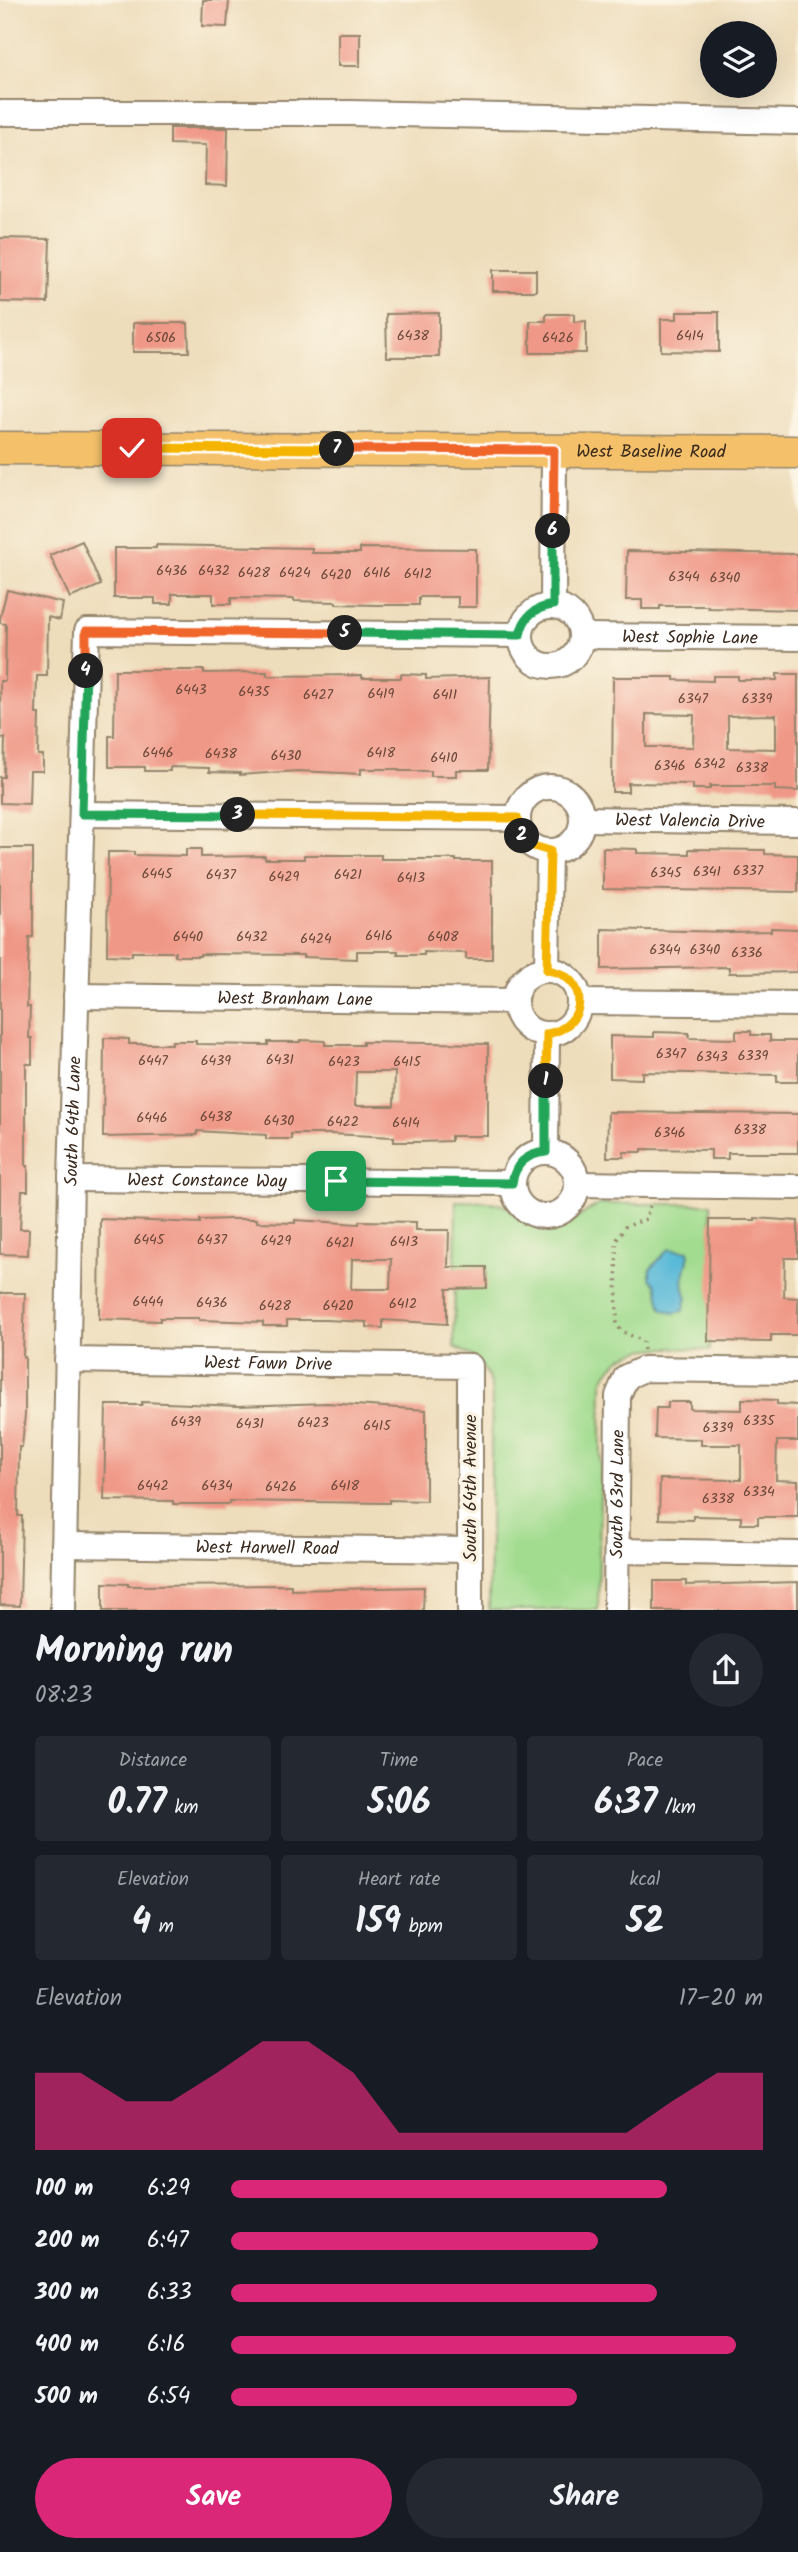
<!DOCTYPE html>
<html lang="en">
<head>
<meta charset="utf-8">
<style>
	body { margin:0; font-family:Kalam,sans-serif; background:#242831; color:#f1f3f6; height:100vh; display:flex; flex-direction:column; font-size:26px; white-space:nowrap }
	* { box-sizing:border-box; margin:0 }
	p { font-size:23px; color:#9ea1a6 }
	.icon { flex:none; width:38px; height:38px; fill:none; stroke:currentColor; stroke-width:2; stroke-linecap:round; stroke-linejoin:round }
	.map { position:relative; height:1610px; overflow:hidden }
	.side { display:flex; flex-direction:column; background:#171b24; flex:1 }
	.side>* { flex:none }
	.buttons { position:absolute; left:700px; top:21px; display:grid; gap:14px }
	.buttons a { display:grid; place-items:center; width:77px; height:77px; border-radius:50%; background:#171b24; box-shadow:0 7px 28px #0002; font-size:35px }
	.pin { position:absolute; display:grid; place-items:center; width:60px; height:60px; color:#fff; margin:-30px; border-radius:14px; box-shadow:0 4px 10px #0006 }
	.km { position:absolute; width:35px; height:35px; margin:-18px; border-radius:50%; background:#222; color:#fff; font-size:19px; line-height:35px; text-align:center }
	.round { display:grid; place-items:center; flex:none; width:74px; height:74px; border-radius:37px; background:#242831 }
	.headline { display:flex; align-items:center; justify-content:space-between; height:119px; padding:0 35px }
	h1 { font-size:38px; font-weight:800; line-height:52px }
	.metrics { display:grid; grid-template-columns:repeat(3,1fr); gap:10px; height:119px; padding:7px 35px }
	.metrics div { display:grid; align-content:center; border-radius:7px; background:#242831; text-align:center }
	.metrics b { font-size:35px; font-weight:800 }
	.metrics small { font-size:19px; font-weight:400 }
	.metrics p { font-size:19px }
	.chart { height:196px; padding:14px 35px }
	.chart p { display:flex; justify-content:space-between }
	.chart svg { width:100%; height:126px; margin-top:7px; fill:#db2777; opacity:.7 }
	.action { display:flex; gap:14px; margin-top:auto; padding:14px 35px }
	.action a { flex:1; height:80px; border-radius:42px; background:#db2777; color:#fff; font-size:28px; font-weight:800; line-height:80px; text-align:center }
	.action a+a { background:#242831; color:#f1f3f6 }
	ul { padding:0 35px; list-style:none; font-size:23px }
	li { display:grid; grid-template-columns:112px 84px 1fr; align-items:center; height:52px }
	li i { height:18px; border-radius:9px; background:#db2777 }
	.map>svg:first-child { display:block }
	.green { fill:#a1dc8f; stroke:#6e8356; stroke-width:2 }
	.water { fill:#59b9d8; stroke:#4a727b; stroke-width:2 }
	.building { fill:#f09887; fill-rule:evenodd }
	.lines { fill:none; stroke-linecap:round; stroke-linejoin:round }
	.minor-casing { stroke:#94846c; stroke-width:28 }
	.major-casing { stroke:#94846c; stroke-width:35 }
	.path { stroke:#94846c; stroke-width:3.5; stroke-dasharray:2 5; stroke-linecap:butt }
	.minor { stroke:#fff; stroke-width:24 }
	.major { stroke:#f4c16b; stroke-width:32 }
	.split-1-casing { stroke:#fff; stroke-width:14 }
	.split-2-casing { stroke:#fff; stroke-width:14 }
	.split-3-casing { stroke:#fff; stroke-width:14 }
	.split-4-casing { stroke:#fff; stroke-width:14 }
	.split-5-casing { stroke:#fff; stroke-width:14 }
	.split-6-casing { stroke:#fff; stroke-width:14 }
	.split-7-casing { stroke:#fff; stroke-width:14 }
	.split-8-casing { stroke:#fff; stroke-width:14 }
	.split-1 { stroke:#22a559; stroke-width:9 }
	.split-2 { stroke:#f5b400; stroke-width:9 }
	.split-3 { stroke:#f5b400; stroke-width:9 }
	.split-4 { stroke:#22a559; stroke-width:9 }
	.split-5 { stroke:#f0652b; stroke-width:9 }
	.split-6 { stroke:#22a559; stroke-width:9 }
	.split-7 { stroke:#f0652b; stroke-width:9 }
	.split-8 { stroke:#f5b400; stroke-width:9 }
	.labels { text-anchor:middle; stroke-width:7; stroke-linejoin:round; paint-order:stroke }
	.number-label { font-size:14px; fill:#684638 }
	.street-label { font-size:18px; fill:#3b2a1e; stroke:#fcf5e5 }
</style>
</head>
<body>
<div class="map">
<svg width="798" height="1611" viewBox="0 0 798 1611">
	<rect width="100%" height="100%" fill="#fcf5e5"/>
	<filter id="ink" filterUnits="userSpaceOnUse"><feTurbulence type="fractalNoise" baseFrequency=".0143" numOctaves="2"/><feDisplacementMap in="SourceGraphic" scale="14" xChannelSelector="R" yChannelSelector="G"/><feConvolveMatrix kernelMatrix="1 2 1 2 8 2 1 2 1" color-interpolation-filters="sRGB"/></filter>
	<filter id="wash" filterUnits="userSpaceOnUse"><feTurbulence type="fractalNoise" baseFrequency=".00686" numOctaves="4" result="noise"/><feDisplacementMap in="SourceGraphic" scale="28" xChannelSelector="R" yChannelSelector="G"/><feGaussianBlur stdDeviation="1.57" result="paint"/><feColorMatrix in="noise" values="0 0 0 0 0 0 0 0 0 0 0 0 0 0 0 0 0 1.4 0 .05"/><feComposite in="paint" operator="in"/></filter>
	<g filter="url(#wash)">
		<rect width="100%" height="100%" fill="#edb"/>
		<path class="green" d="M456 1201C470 1202 486 1200 500 1204 523 1211 526 1235 559 1228 576 1224 585 1209 601 1204H711L710 1350C671 1349 620 1338 602 1383L598 1610H489L492 1392C488 1369 477 1355 454 1347Z"/>
		<path class="water" d="M669 1249 689 1251C688 1272 678 1276 687 1298L683 1311 673 1313 662 1309 656 1285 650 1278V1269Z"/>
		<g id="blocks">
			<g class="building">
				<path d="M203 0H229L227 27 202 26Z"/>
				<rect x="338" y="33" width="22" height="33"/>
				<path d="M170 128H228L227 186 205 185 206 145 170 144Z"/>
				<path d="M0 238 50 239 48 303 0 302Z"/>
				<rect x="493" y="270" width="43" height="21"/>
				<path d="M677 312H719V352L661 351V319H677Z"/>
				<path d="M439 313V357H387L386 314Z"/>
				<path d="M546 314H574V322L586 321V353H530V321H546Z"/>
				<path d="M133 323H188L189 352H133Z"/>
				<path d="M82 541 101 585 70 598 50 555Z"/>
				<path d="M156 545 312 548V553H360V548L476 549V607H458V597H419V605H377L336 604V602L294 601V599L231 598V604H213V594H172V604H155V598H114V548H156Z"/>
				<path d="M627 551 798 554V610L708 608V606H660V609H642V600H626Z"/>
				<path d="M7 590 63 603 60 620 48 617 47 676H37L36 714H39L38 755H43V771H30L29 804 0 803V777H4L5 738H1L0 681H5L6 624 0 623V618Z"/>
				<path d="M115 670H204V673L267 672V676L362 675V678H401V674L426 675V679L490 677 488 770H456V776H431V771H399V769H361V774L298 771 240 775V773L209 772V768L170 767V771H145V767H109V736H114Z"/>
				<path d="M777 674H798V791L775 790V786H710V789H693V784L628 783V792H612L613 677H674V680L713 681V676H738V680H777ZM646 714 694 715 693 747H646ZM776 715V749L728 748V716Z"/>
				<path d="M0 848H33V937H29L27 1007H30L29 1038H32V1064H26V1166H28V1191H22L20 1229H29L28 1255 0 1254Z"/>
				<path d="M603 848 637 849V853L689 854V849L765 850V854L798 855V892L603 889Z"/>
				<path d="M186 849H201V857L265 856V859H304V855H381V859H456V861H492V959H466V953L424 952V955H398V951H357V959L303 957V955L200 954V956H175V952H132V956L107 955 108 852H134V855L186 856Z"/>
				<path d="M771 928 798 929V972L729 973V967L602 969V929L730 932 771 931Z"/>
				<path d="M736 1031H751V1035H770V1041H798V1082H777V1075L735 1074 642 1072V1079L610 1078V1036L654 1037V1032L689 1033V1038L736 1039Z"/>
				<path d="M104 1038 129 1039V1044H172V1041H196V1044L268 1045V1042H300V1040L325 1041V1045H363V1042L488 1044V1136H451V1141L419 1142H394V1137L330 1134H291V1139H266V1135L197 1131V1135L103 1137ZM356 1072H395L394 1106H355Z"/>
				<path d="M608 1112 798 1114V1153H728V1159H711V1150L642 1149V1152H624V1157H607Z"/>
				<path d="M755 1218 798 1221V1258H785L784 1297 798 1298V1335H771V1342L708 1341 710 1220H755Z"/>
				<path d="M100 1219 200 1223V1220L232 1219H257V1222L295 1223V1220L359 1224V1221L416 1222V1230H449L448 1267H486L487 1288 447 1289V1324L383 1320V1328L367 1327V1322L326 1320H287V1326H263V1322L199 1320V1318H160V1321L99 1319ZM352 1259H391L390 1289H351Z"/>
				<path d="M0 1293H25L23 1357H25V1414L22 1447H19L18 1516H22L20 1606 0 1605Z"/>
				<path d="M742 1399 777 1400V1404L798 1405V1441H777L776 1480 798 1481V1517H758V1524H741V1517L693 1516V1520L659 1519 660 1479 741 1480V1445H701V1439L655 1438 656 1408H668V1402H690V1409L742 1410Z"/>
				<path d="M142 1402 238 1406 327 1403 426 1410V1501L389 1500V1503L229 1501V1504H173V1501L104 1500 106 1405H142Z"/>
				<path d="M654 1581H686V1585L798 1582V1611H654Z"/>
				<path d="M103 1583 128 1584V1586L291 1585V1590L424 1587 423 1611H103Z"/>
			</g>
		</g>
	</g>
	<g filter="url(#ink)">
		<use href="#blocks" fill-opacity="0" stroke="#94846c" stroke-width="2"/>
		<g class="lines">
			<g class="minor-casing">
				<g id="minor">
					<path d="M0 113H350L798 122"/>
					<path d="M553 605 554 450"/>
					<circle cx="551" cy="636" r="30"/>
					<path id="s1" d="M582 636 798 638"/>
					<circle cx="550" cy="819" r="32"/>
					<path d="M82 814 517 818"/>
					<path id="s2" d="M582 819 798 822"/>
					<circle cx="547" cy="1002" r="32"/>
					<path d="M547 970 549 851"/>
					<path id="s3" d="M76 996 514 1001"/>
					<path d="M579 1002 798 1004"/>
					<circle cx="545" cy="1184" r="32"/>
					<path d="M546 1152 547 1034"/>
					<path id="s4" d="M71 1179 512 1183"/>
					<path d="M577 1184 798 1187"/>
					<path id="s5" d="M67 1360 470 1366V1611"/>
					<path id="s6" d="M64 1545 470 1550"/>
					<path d="M617 1551 798 1554"/>
					<path id="s7" d="M63 1611 71 1179 87 631 520 635"/>
					<path id="s8" d="M616 1611 618 1396 626 1377 644 1369 798 1371"/>
				</g>
			</g>
			<g class="major-casing">
				<g id="major">
					<path id="s9" d="M0 448 798 452"/>
				</g>
			</g>
			<path class="path" d="M644 1350 643 1341 621 1331 617 1323 616 1241 625 1227 646 1219 650 1205"/>
			<use href="#minor" class="minor"/>
			<use href="#major" class="major"/>
		</g>
	</g>
	<g class="lines" filter="url(#ink)">
		<g class="split-1-casing">
			<path id="split-1" d="M336 1181 512 1183C515 1164 526 1154 546 1152V1081"/>
		</g>
		<g class="split-2-casing">
			<path id="split-2" d="M522 836 530 845 550 851 547 970C590 976 589 1026 547 1034L546 1081"/>
		</g>
		<g class="split-3-casing">
			<path id="split-3" d="M238 815 517 818 522 836"/>
		</g>
		<g class="split-4-casing">
			<path id="split-4" d="M86 671 82 814 238 815"/>
		</g>
		<g class="split-5-casing">
			<path id="split-5" d="M86 671V631L345 633"/>
		</g>
		<g class="split-6-casing">
			<path id="split-6" d="M345 633 520 635C524 616 534 608 553 605V531"/>
		</g>
		<g class="split-7-casing">
			<path id="split-7" d="M337 449 554 450 553 531"/>
		</g>
		<g class="split-8-casing">
			<path id="split-8" d="M132 448 337 449"/>
		</g>
		<use href="#split-1" class="split-1"/>
		<use href="#split-2" class="split-2"/>
		<use href="#split-3" class="split-3"/>
		<use href="#split-4" class="split-4"/>
		<use href="#split-5" class="split-5"/>
		<use href="#split-6" class="split-6"/>
		<use href="#split-7" class="split-7"/>
		<use href="#split-8" class="split-8"/>
	</g>
	<g class="labels">
		<g class="number-label">
			<text x="413" y="340">6438</text>
			<text x="690" y="340">6414</text>
			<text x="161" y="342">6506</text>
			<text x="558" y="342">6426</text>
			<text x="172" y="575">6436</text>
			<text x="214" y="575">6432</text>
			<text x="254" y="577">6428</text>
			<text x="295" y="577">6424</text>
			<text x="377" y="577">6416</text>
			<text x="418" y="578">6412</text>
			<text x="336" y="579">6420</text>
			<text x="684" y="581">6344</text>
			<text x="725" y="582">6340</text>
			<text x="191" y="694">6443</text>
			<text x="254" y="696">6435</text>
			<text x="381" y="698">6419</text>
			<text x="318" y="699">6427</text>
			<text x="445" y="699">6411</text>
			<text x="693" y="703">6347</text>
			<text x="757" y="703">6339</text>
			<text x="158" y="757">6446</text>
			<text x="381" y="757">6418</text>
			<text x="221" y="758">6438</text>
			<text x="286" y="760">6430</text>
			<text x="444" y="762">6410</text>
			<text x="710" y="768">6342</text>
			<text x="670" y="770">6346</text>
			<text x="752" y="772">6338</text>
			<text x="748" y="875">6337</text>
			<text x="707" y="876">6341</text>
			<text x="666" y="877">6345</text>
			<text x="157" y="878">6445</text>
			<text x="221" y="879">6437</text>
			<text x="348" y="879">6421</text>
			<text x="284" y="881">6429</text>
			<text x="411" y="882">6413</text>
			<text x="379" y="940">6416</text>
			<text x="188" y="941">6440</text>
			<text x="252" y="941">6432</text>
			<text x="443" y="941">6408</text>
			<text x="316" y="943">6424</text>
			<text x="665" y="954">6344</text>
			<text x="705" y="954">6340</text>
			<text x="747" y="957">6336</text>
			<text x="671" y="1058">6347</text>
			<text x="753" y="1060">6339</text>
			<text x="712" y="1061">6343</text>
			<text x="280" y="1064">6431</text>
			<text x="153" y="1065">6447</text>
			<text x="216" y="1065">6439</text>
			<text x="344" y="1066">6423</text>
			<text x="407" y="1066">6415</text>
			<text x="216" y="1121">6438</text>
			<text x="152" y="1122">6446</text>
			<text x="279" y="1125">6430</text>
			<text x="343" y="1126">6422</text>
			<text x="406" y="1127">6414</text>
			<text x="750" y="1134">6338</text>
			<text x="670" y="1137">6346</text>
			<text x="149" y="1244">6445</text>
			<text x="212" y="1244">6437</text>
			<text x="276" y="1245">6429</text>
			<text x="404" y="1246">6413</text>
			<text x="340" y="1247">6421</text>
			<text x="148" y="1306">6444</text>
			<text x="212" y="1307">6436</text>
			<text x="403" y="1308">6412</text>
			<text x="275" y="1310">6428</text>
			<text x="338" y="1310">6420</text>
			<text x="759" y="1425">6335</text>
			<text x="186" y="1426">6439</text>
			<text x="313" y="1427">6423</text>
			<text x="250" y="1428">6431</text>
			<text x="377" y="1430">6415</text>
			<text x="718" y="1432">6339</text>
			<text x="153" y="1490">6442</text>
			<text x="217" y="1490">6434</text>
			<text x="345" y="1490">6418</text>
			<text x="281" y="1491">6426</text>
			<text x="759" y="1496">6334</text>
			<text x="718" y="1503">6338</text>
		</g>
		<g class="street-label">
			<text dy="6" stroke="none"><textPath href="#s9" startOffset="651">West Baseline Road</textPath></text>
			<text dy="6" stroke="none"><textPath href="#s1" startOffset="108">West Sophie Lane</textPath></text>
			<text dy="6" stroke="none"><textPath href="#s2" startOffset="108">West Valencia Drive</textPath></text>
			<text dy="6" stroke="none"><textPath href="#s3" startOffset="219">West Branham Lane</textPath></text>
			<text dy="6" stroke="none"><textPath href="#s7" startOffset="490">South 64th Lane</textPath></text>
			<text dy="6" stroke="none"><textPath href="#s4" startOffset="136">West Constance Way</textPath></text>
			<text dy="6" stroke="none"><textPath href="#s5" startOffset="201">West Fawn Drive</textPath></text>
			<text transform="translate(470 1488) rotate(-90)" y="6">South 64th Avenue</text>
			<text dy="6" stroke="none"><textPath href="#s8" startOffset="117">South 63rd Lane</textPath></text>
			<text dy="6" stroke="none"><textPath href="#s6" startOffset="203">West Harwell Road</textPath></text>
		</g>
	</g>
</svg>
<div class="buttons">
<a><svg class="icon" aria-label="layers" viewBox="0 0 24 24"><path d="M12 4l9 5-9 5-9-5zM3 14l9 5 9-5"/></svg></a>
</div>
<div class="pin" style="left:336px;top:1181px;background:#1e9e55"><svg class="icon" aria-label="arrive" viewBox="0 0 24 24"><path d="M6 21V4h12l-3 4 3 4H6"/></svg></div>
<div class="pin" style="left:132px;top:448px;background:#d93025"><svg class="icon" aria-label="check" viewBox="0 0 24 24"><path d="M5 12l5 5 9-10"/></svg></div>
<b class="km" style="left:546px;top:1081px">1</b>
<b class="km" style="left:522px;top:836px">2</b>
<b class="km" style="left:238px;top:815px">3</b>
<b class="km" style="left:86px;top:671px">4</b>
<b class="km" style="left:345px;top:633px">5</b>
<b class="km" style="left:553px;top:531px">6</b>
<b class="km" style="left:337px;top:449px">7</b>
</div>
<section class="side">
<div class="headline"><div><h1>Morning run</h1><p>08:23</p></div><a class="round"><svg class="icon" aria-label="share" viewBox="0 0 24 24"><path d="M12 15V3M7 8l5-5 5 5M5 13v7h14v-7"/></svg></a></div>
<div class="metrics">
<div><p>Distance</p><b>0.77<small> km</small></b></div>
<div><p>Time</p><b>5:06</b></div>
<div><p>Pace</p><b>6:37<small> /km</small></b></div>
</div>
<div class="metrics">
<div><p>Elevation</p><b>4<small> m</small></b></div>
<div><p>Heart rate</p><b>159<small> bpm</small></b></div>
<div><p>kcal</p><b>52</b></div>
</div>
<div class="chart"><p><span>Elevation</span>17–20 m</p>
<svg viewBox="0 0 160 44" preserveAspectRatio="none"><path d="M0 44V17L10 17L20 27L30 27L40 17L50 6L60 6L70 17L80 38L90 38L100 38L110 38L120 38L130 38L140 27L150 17L160 17V44z"/></svg>
</div>
<ul>
<li><b>100 m</b>6:29<i style="width:82%"></i></li>
<li><b>200 m</b>6:47<i style="width:69%"></i></li>
<li><b>300 m</b>6:33<i style="width:80%"></i></li>
<li><b>400 m</b>6:16<i style="width:95%"></i></li>
<li><b>500 m</b>6:54<i style="width:65%"></i></li>
</ul>
<div class="action"><a>Save</a><a>Share</a></div>
</section>
</body>
</html>
